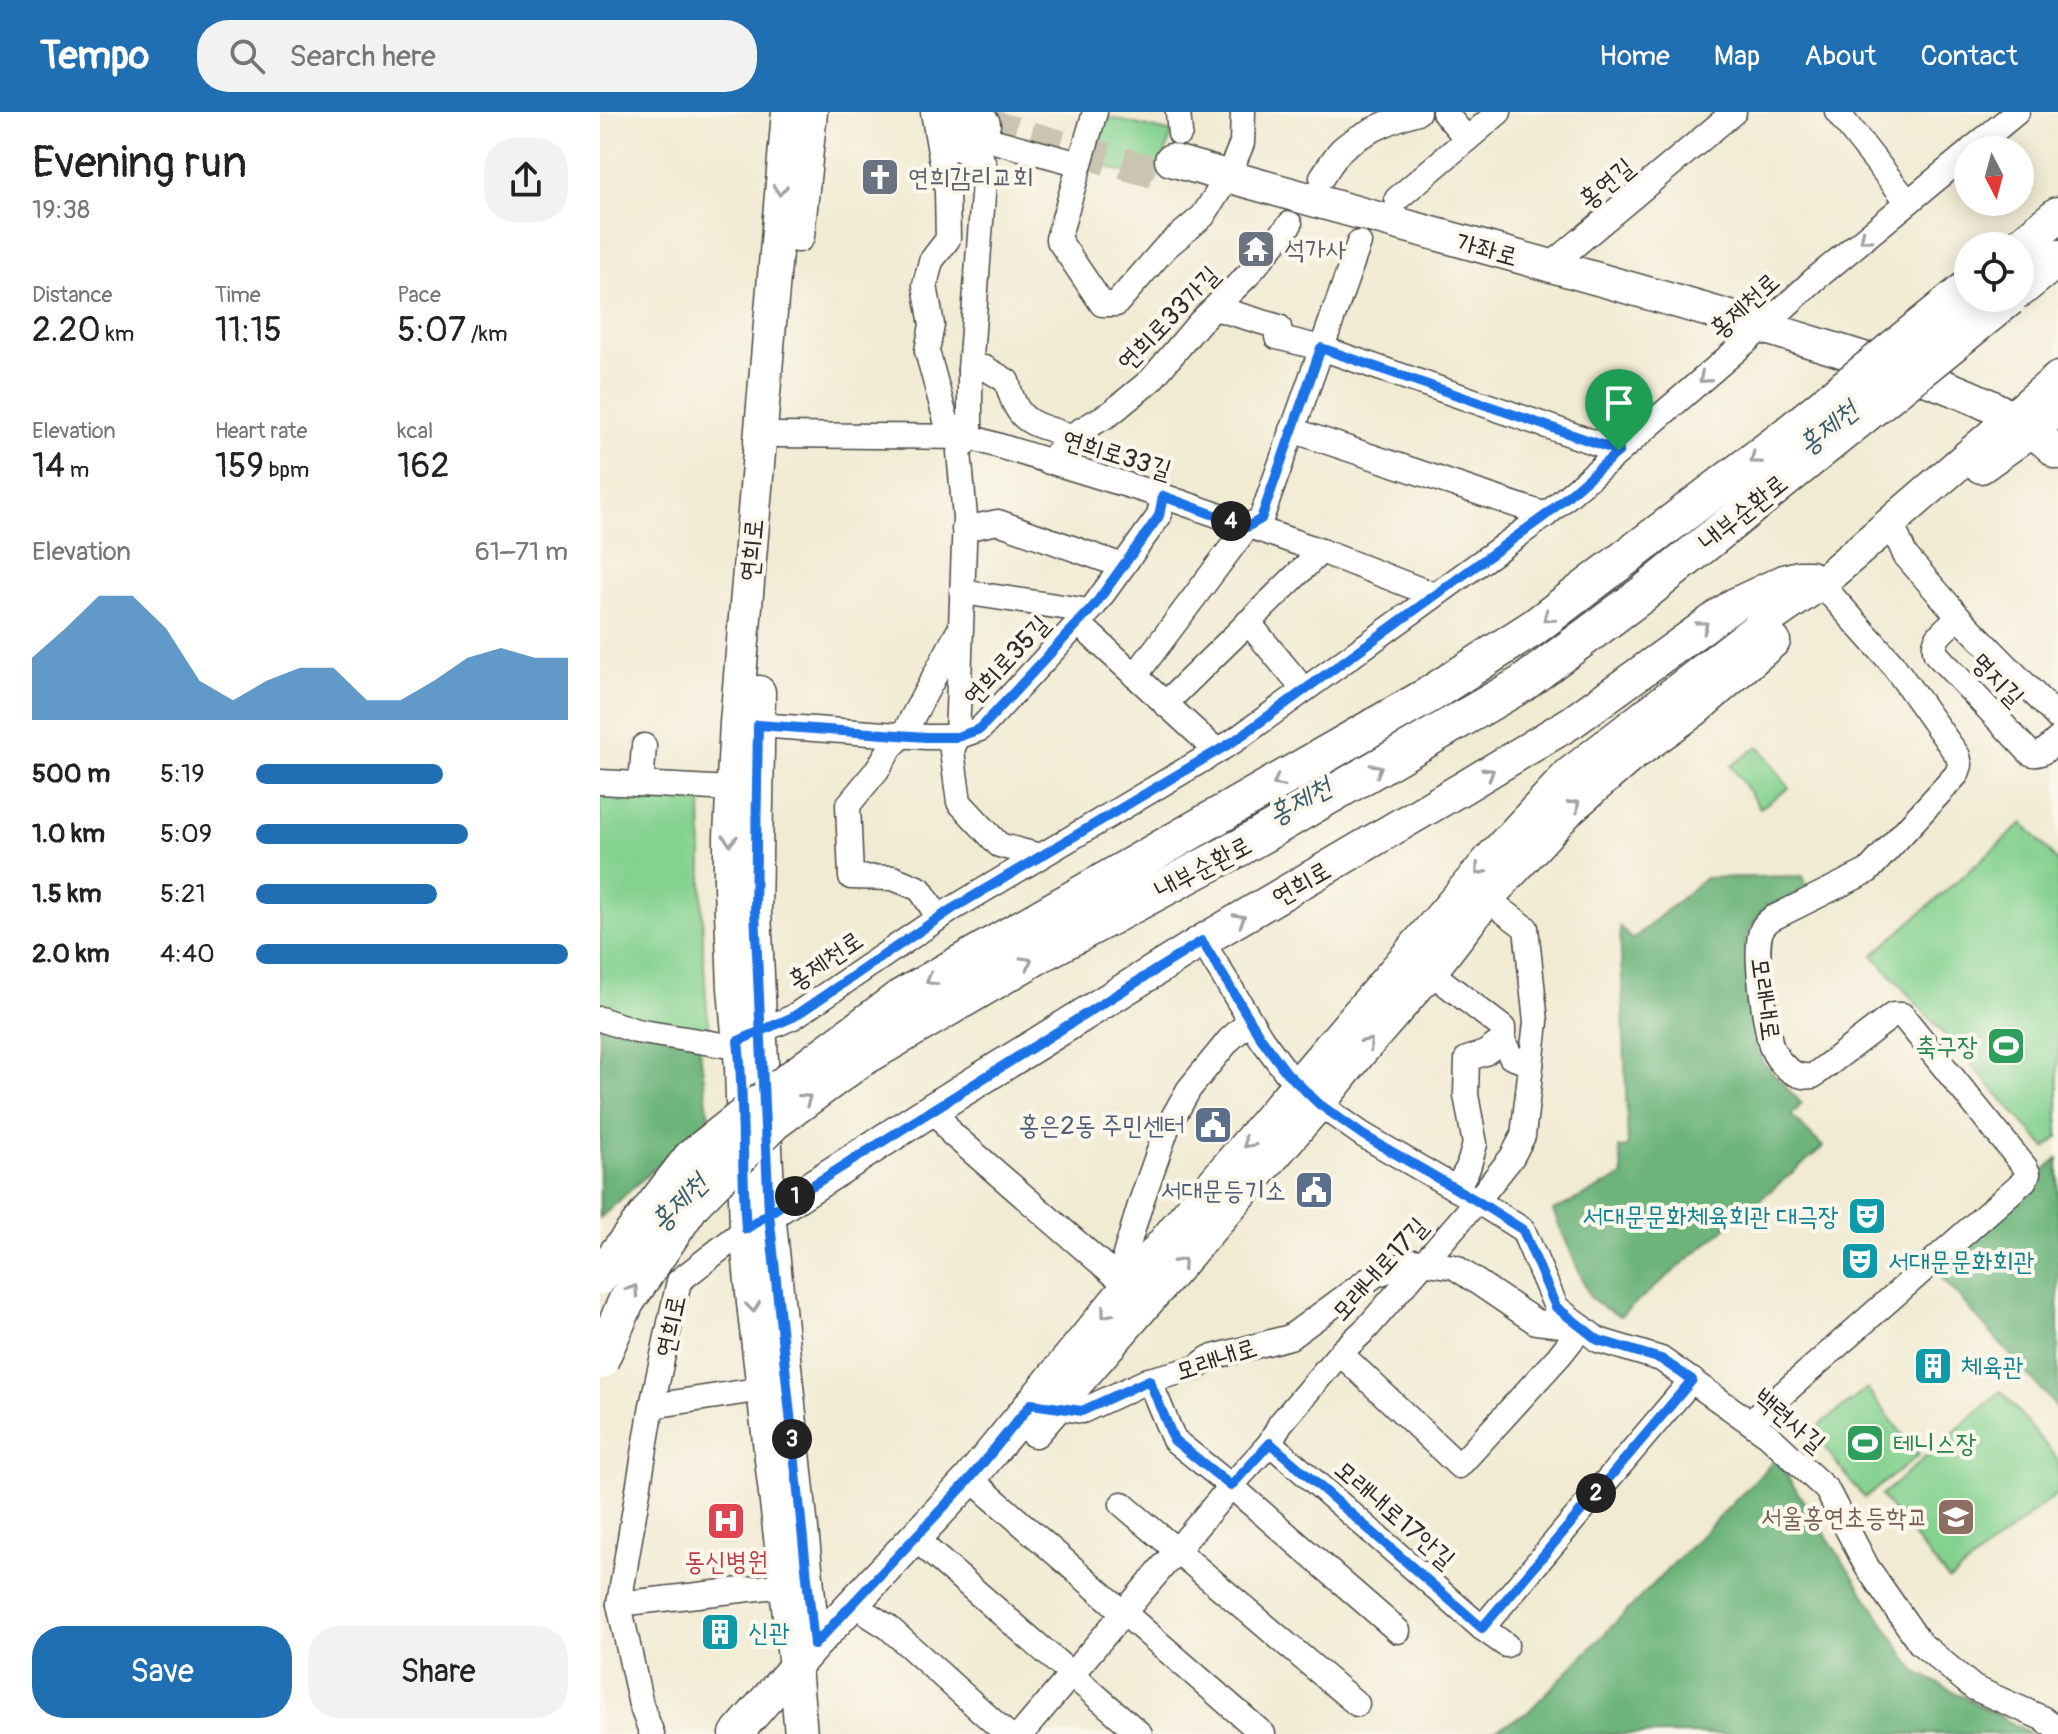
<!DOCTYPE html>
<html lang="en">
<head>
<meta charset="utf-8">
<style>
	body { margin:0; font-family:Pangolin,"Poor Story",sans-serif; background:#f2f2f2; color:#222; height:100vh; display:flex; flex-direction:column; font-size:30px; white-space:nowrap }
	* { box-sizing:border-box; margin:0 }
	p { font-size:26px; color:#767676 }
	.icon { flex:none; width:44px; height:44px; fill:none; stroke:currentColor; stroke-width:2; stroke-linecap:round; stroke-linejoin:round }
	.map { position:relative; flex:1; overflow:hidden }
	.sheet { display:flex; flex-direction:column; background:#fff; width:600px }
	.sheet>* { flex:none }
	.needle { width:52px; rotate:174deg }
	.fabs { position:absolute; left:1354px; top:24px; display:grid; gap:16px }
	.fabs a { display:grid; place-items:center; width:80px; height:80px; border-radius:50%; background:#fff; box-shadow:0 4px 20px #0003; font-size:40px }
	.pin { position:absolute; display:grid; place-items:center; width:68px; height:68px; color:#fff; margin:-82px -34px; border-radius:50% 50% 50% 0; rotate:-45deg; box-shadow:0 0 8px #0007 }
	.pin .icon { rotate:45deg }
	.km { position:absolute; width:40px; height:40px; margin:-20px; border-radius:50%; background:#222; color:#fff; font-size:22px; line-height:40px; text-align:center }
	.round { display:grid; place-items:center; flex:none; width:84px; height:84px; border-radius:32px; background:#f2f2f2 }
	.summary { display:flex; align-items:center; justify-content:space-between; height:136px; padding:0 32px }
	h1 { font-size:44px; font-weight:600; line-height:60px }
	.stats { display:grid; grid-template-columns:repeat(3,1fr); gap:12px; height:136px; padding:8px 32px }
	.stats div { display:grid; align-content:center }
	.stats b { font-size:34px; font-weight:600 }
	.stats small { font-size:22px; font-weight:400 }
	.stats p { font-size:22px }
	.chart { height:224px; padding:16px 32px }
	.chart p { display:flex; justify-content:space-between }
	.chart svg { width:100%; height:144px; margin-top:8px; fill:#1f6fb2; opacity:.7 }
	.cta { display:flex; gap:16px; margin-top:auto; padding:16px 32px }
	.cta a { flex:1; height:92px; border-radius:32px; background:#1f6fb2; color:#fff; font-size:32px; font-weight:600; line-height:92px; text-align:center }
	.cta a+a { background:#f2f2f2; color:#222 }
	ul { padding:0 32px; list-style:none; font-size:26px }
	li { display:grid; grid-template-columns:128px 96px 1fr; align-items:center; height:60px }
	li i { height:20px; border-radius:10px; background:#1f6fb2 }
	header { display:flex; align-items:center; gap:48px; box-sizing:border-box; height:112px; padding:0 40px; background:#1f6fb2; color:#fff }
	header strong { font-size:38px }
	nav { display:flex; gap:44px; margin-inline-start:auto; font-size:28px }
	.search { width:560px; height:72px; background:#f2f2f2; display:flex; align-items:center; gap:20px; box-sizing:border-box; padding:0 28px; border-radius:32px; color:#767676; font-size:30px }
	main { display:flex; flex:1; min-height:0 }
	.map>svg:first-child { display:block }
	.green { fill:#85d290; stroke:#587e5e; stroke-width:2 }
	.forest { fill:#6cb47a; stroke:#4c7052; stroke-width:2 }
	.lines { fill:none; stroke-linecap:round; stroke-linejoin:round }
	.major-tunnel { stroke:#c9c5b1; stroke-width:32; stroke-dasharray:32 16; stroke-linecap:butt }
	.minor-casing { stroke:#494844; stroke-width:27 }
	.major-casing { stroke:#494844; stroke-width:35 }
	.highway-casing { stroke:#494844; stroke-width:39 }
	.minor { stroke:#fff; stroke-width:24 }
	.major { stroke:#fff; stroke-width:32 }
	.highway { stroke:#fff; stroke-width:36 }
	.highway-bridge-casing { stroke:#494844; stroke-width:39; stroke-linecap:butt }
	.highway-bridge { stroke:#fff; stroke-width:36 }
	.oneway { stroke:#a0a0a0 }
	.route-casing { stroke:#fff; stroke-width:16 }
	.route { stroke:#1a73e8; stroke-width:10 }
	.labels { text-anchor:middle; stroke-width:8; stroke-linejoin:round; paint-order:stroke }
	.worship-label { font-size:26px; fill:#5b616d; stroke:#fbf7ec; text-anchor:start }
	.street-label { font-size:26px; fill:#2b2b2b; stroke:#fbf7ec }
	.leisure-label { font-size:26px; fill:#27864d; stroke:#fbf7ec; text-anchor:end }
	.service-label { font-size:26px; fill:#4e5e75; stroke:#fbf7ec; text-anchor:end }
	.culture-label { font-size:26px; fill:#0d838f; stroke:#fbf7ec; text-anchor:start }
	.education-label { font-size:26px; fill:#785e54; stroke:#fbf7ec; text-anchor:end }
	.health-label { font-size:26px; fill:#be3a42; stroke:#fbf7ec }
	.water-label { font-size:28px; font-style:italic; fill:#395d6b; stroke:#fbf7ec }
</style>
</head>
<body>
<header>
<strong>Tempo</strong>
<div class="search"><svg class="icon" aria-label="search" viewBox="0 0 24 24"><circle cx="10" cy="10" r="6"/><path d="M15 15l6 6"/></svg>Search here</div>
<nav><a>Home</a><a>Map</a><a>About</a><a>Contact</a></nav>
</header>
<main>
<section class="sheet">
<div class="summary"><div><h1>Evening run</h1><p>19:38</p></div><a class="round"><svg class="icon" aria-label="share" viewBox="0 0 24 24"><path d="M12 15V3M7 8l5-5 5 5M5 13v7h14v-7"/></svg></a></div>
<div class="stats">
<div><p>Distance</p><b>2.20<small> km</small></b></div>
<div><p>Time</p><b>11:15</b></div>
<div><p>Pace</p><b>5:07<small> /km</small></b></div>
</div>
<div class="stats">
<div><p>Elevation</p><b>14<small> m</small></b></div>
<div><p>Heart rate</p><b>159<small> bpm</small></b></div>
<div><p>kcal</p><b>162</b></div>
</div>
<div class="chart"><p><span>Elevation</span>61–71 m</p>
<svg viewBox="0 0 160 44" preserveAspectRatio="none"><path d="M0 44V25L10 16L20 6L30 6L40 16L50 32L60 38L70 32L80 28L90 28L100 38L110 38L120 32L130 25L140 22L150 25L160 25V44z"/></svg>
</div>
<ul>
<li><b>500 m</b>5:19<i style="width:60%"></i></li>
<li><b>1.0 km</b>5:09<i style="width:68%"></i></li>
<li><b>1.5 km</b>5:21<i style="width:58%"></i></li>
<li><b>2.0 km</b>4:40<i style="width:100%"></i></li>
</ul>
<div class="cta"><a>Save</a><a>Share</a></div>
</section>
<div class="map">
<svg width="1458" height="1622" viewBox="0 0 1458 1622">
	<rect width="100%" height="100%" fill="#fbf7ec"/>
	<filter id="ink" filterUnits="userSpaceOnUse"><feTurbulence type="fractalNoise" baseFrequency=".0125" numOctaves="2"/><feDisplacementMap in="SourceGraphic" scale="16" xChannelSelector="R" yChannelSelector="G"/><feConvolveMatrix kernelMatrix="1 2 1 2 8 2 1 2 1" color-interpolation-filters="sRGB"/></filter>
	<filter id="wash" filterUnits="userSpaceOnUse"><feTurbulence type="fractalNoise" baseFrequency=".006" numOctaves="4" result="noise"/><feDisplacementMap in="SourceGraphic" scale="32" xChannelSelector="R" yChannelSelector="G"/><feGaussianBlur stdDeviation="1.8" result="paint"/><feColorMatrix in="noise" values="0 0 0 0 0 0 0 0 0 0 0 0 0 0 0 0 0 1.4 0 .05"/><feComposite in="paint" operator="in"/></filter>
	<g filter="url(#wash)">
		<rect width="100%" height="100%" fill="#f1ebd3"/>
		<g class="green">
			<path d="M507 5 572 21 555 71 493 50Z"/>
			<path d="M1159 634 1189 676 1160 696 1131 654Z"/>
			<path d="M0 680 101 683 103 840 107 899 110 916 82 917 0 900Z"/>
			<path d="M1423 711 1458 750V1025L1446 1036 1273 843Z"/>
			<path d="M1267 1277 1319 1343 1264 1386 1212 1319Z"/>
			<path d="M1401 1279 1458 1348V1381L1349 1468 1281 1384Z"/>
		</g>
		<g class="forest">
			<path d="M1203 764 1209 780 1166 794 1151 815 1145 830 1157 938 1163 951 1202 992 1191 1003 1223 1035 1020 1204 1004 1196 990 1185 953 1099 1023 1064 1019 1036 1028 1035 1020 815 1032 828 1105 766Z"/>
			<path d="M0 907 99 931 109 1006 0 1106Z"/>
			<path d="M1458 1046V1297L1336 1159Z"/>
			<path d="M1176 1347 1315 1559 1432 1622H888L927 1601Z"/>
		</g>
	</g>
	<g filter="url(#ink)">
		<g class="lines">
			<path class="major-tunnel" d="M384 12 564 63"/>
			<g class="minor-casing">
				<g id="minor">
					<path d="M333 0 347 80 348 127 331 149 325 173 332 213 327 239 347 312 370 325"/>
					<path d="M495 0 458 127 502 192H516L565 136 603 104 620 77"/>
					<path d="M578 0 580 21"/>
					<path d="M844 0 867 27"/>
					<path d="M1237 0 1308 90"/>
					<path d="M357 19 480 52"/>
					<path d="M339 29 379 45 383 50 385 56 370 258V325"/>
					<path d="M1371 38 1417 0"/>
					<path d="M628 65 642 31 643 0"/>
					<path d="M722 65C728 56 734 46 741 38 755 24 798 5 818 0"/>
					<path d="M797 87 899 0"/>
					<path d="M950 154 1134 0"/>
					<path d="M615 196 679 215 677 225 721 236 1019 339"/>
					<path d="M370 258 385 256 407 269C417 313 432 311 471 324"/>
					<path d="M692 318 946 403"/>
					<path d="M178 323 370 325 563 384 721 439 834 483"/>
					<path d="M370 325 359 340 365 405 357 625 352 639 359 690 399 733 440 744"/>
					<path d="M449 350 471 324 511 301 551 268 599 211 648 163 690 112"/>
					<path d="M364 417 398 410 523 454"/>
					<path d="M1297 424 1305 443 1359 505 1458 606"/>
					<path d="M362 480 489 499"/>
					<path d="M1359 505C1348 516 1330 525 1336 542L1430 641C1441 646 1450 634 1458 627"/>
					<path d="M648 510 704 578"/>
					<path d="M478 511 617 639"/>
					<path d="M535 564 647 415 661 407 759 131"/>
					<path d="M565 592 721 439"/>
					<path d="M158 613 326 625H357L380 617 494 494 559 404 563 384"/>
					<path d="M0 670 132 677"/>
					<path d="M41 672 44 634"/>
					<path d="M339 806 320 777 293 766 251 765 248 693 277 658 291 635 303 623 357 522"/>
					<path d="M602 829 661 926 686 960 719 992 763 1023 877 1089 923 1118 956 1195 998 1228 1061 1247 1168 1323 1227 1378 1267 1455 1320 1531 1374 1576 1442 1606 1458 1618"/>
					<path d="M832 858 842 869 903 916V928L911 945 931 952"/>
					<path d="M0 907 36 919 123 933 161 919 193 905 352 797 634 629 946 403 1163 215 1214 168 1368 41"/>
					<path d="M334 996 352 1022 511 1160 529 1172"/>
					<path d="M856 1077 868 1056 875 1032 866 983 867 947 885 941 903 928"/>
					<path d="M529 1172 525 1143 541 1090 567 1016 589 977 629 928 650 909"/>
					<path d="M740 1241 859 1354 959 1244 982 1215"/>
					<path d="M549 1268 574 1328 631 1374 798 1519"/>
					<path d="M443 1293 482 1299 549 1268 596 1256 609 1246 690 1225 775 1163 814 1149 855 1155 936 1210 979 1215"/>
					<path d="M52 1294 163 1277"/>
					<path d="M1151 1310 1425 1068 1428 1061 1425 1055 1302 903H1293L1213 964C1193 967 1178 951 1171 934 1166 913 1152 835 1162 817 1164 813 1167 810 1171 807L1268 759 1357 662 1360 653 1358 644 1291 550 1231 483"/>
					<path d="M670 1331 882 1516 906 1533"/>
					<path d="M382 1377 663 1622"/>
					<path d="M522 1392 757 1592"/>
					<path d="M327 1437 540 1622"/>
					<path d="M19 1492 185 1473"/>
					<path d="M269 1503 288 1515 407 1622"/>
					<path d="M882 1516 1092 1268"/>
					<path d="M52 1622 41 1593 19 1492 52 1294 79 1169 146 1117"/>
					<path d="M421 1622 631 1374 670 1331 680 1312 740 1241 767 1216 877 1089 912 1045 923 1024 936 910 926 816 887 787"/>
				</g>
			</g>
			<g class="major-casing">
				<g id="major">
					<path d="M188 0 136 611 130 724V774L134 876 141 955 146 1117 153 1191 195 1555 201 1622"/>
					<path d="M348 0 384 12"/>
					<path d="M571 48C767 105 965 155 1160 214 1210 230 1261 244 1311 262 1368 282 1413 299 1458 341"/>
					<path d="M198 124 211 0"/>
					<path d="M1381 355 1433 318 1458 297"/>
					<path d="M159 580 155 799 169 1101 213 1523"/>
					<path d="M155 1111 334 996 602 829 861 677 972 610 1135 492 1184 469 1199 465H1210L1224 475"/>
					<path d="M435 1319 719 992 759 942 832 858 887 787 971 696 1030 645 1095 598 1174 529"/>
					<path d="M136 1622 214 1533 369 1368 591 1097 889 748 969 662 1169 507 1221 471 1458 266"/>
				</g>
			</g>
			<g class="highway-casing">
				<g id="highway">
					<path d="M1420 134 1458 103"/>
					<path d="M1420 177 1458 146"/>
				</g>
			</g>
			<use href="#minor" class="minor"/>
			<use href="#major" class="major"/>
			<use href="#highway" class="highway"/>
			<g class="highway-bridge-casing">
				<g id="highway-bridge">
					<path d="M0 1164 91 1046 174 980 300 886 829 583 933 516 1182 327 1368 176"/>
					<path d="M0 1249 26 1190 92 1092 174 1010 259 948 444 840 641 735 922 572 1043 482 1409 186"/>
				</g>
			</g>
			<use href="#highway-bridge" class="highway-bridge"/>
		</g>
		<defs><path id="oneway-chevron" d="M-2-3.5L2.5 0L-2 3.5" fill="none" stroke-width="1.6" stroke-linecap="round" stroke-linejoin="round" transform="scale(2)"/></defs>
		<g class="oneway">
			<use href="#oneway-chevron" transform="translate(180 78) rotate(95)"/>
			<use href="#oneway-chevron" transform="translate(1265 126) rotate(140)"/>
			<use href="#oneway-chevron" transform="translate(1104 266) rotate(139)"/>
			<use href="#oneway-chevron" transform="translate(1155 347) rotate(143)"/>
			<use href="#oneway-chevron" transform="translate(948 505) rotate(142)"/>
			<use href="#oneway-chevron" transform="translate(1103 514) rotate(-37)"/>
			<use href="#oneway-chevron" transform="translate(777 657) rotate(-30)"/>
			<use href="#oneway-chevron" transform="translate(889 661) rotate(-31)"/>
			<use href="#oneway-chevron" transform="translate(678 670) rotate(150)"/>
			<use href="#oneway-chevron" transform="translate(975 693) rotate(-43)"/>
			<use href="#oneway-chevron" transform="translate(130 728) rotate(91)"/>
			<use href="#oneway-chevron" transform="translate(880 758) rotate(130)"/>
			<use href="#oneway-chevron" transform="translate(640 807) rotate(-30)"/>
			<use href="#oneway-chevron" transform="translate(427 850) rotate(-30)"/>
			<use href="#oneway-chevron" transform="translate(331 868) rotate(150)"/>
			<use href="#oneway-chevron" transform="translate(768 931) rotate(-49)"/>
			<use href="#oneway-chevron" transform="translate(206 987) rotate(-36)"/>
			<use href="#oneway-chevron" transform="translate(648 1031) rotate(131)"/>
			<use href="#oneway-chevron" transform="translate(581 1151) rotate(-49)"/>
			<use href="#oneway-chevron" transform="translate(33 1178) rotate(-56)"/>
			<use href="#oneway-chevron" transform="translate(153 1195) rotate(84)"/>
			<use href="#oneway-chevron" transform="translate(506 1201) rotate(129)"/>
		</g>
	</g>
	<g class="lines" filter="url(#ink)">
		<g class="route-casing">
			<path id="route" d="M1019 339 946 403 634 629 352 797 193 905 138 929C145 991 141 1054 146 1117 162 1106 178 1095 194 1085L602 829 661 926 686 960 719 992 763 1023 877 1089 923 1118 956 1195 998 1228 1061 1247 1092 1268 882 1516 670 1331 631 1374 574 1328 549 1268 482 1299 431 1292 369 1368 214 1533 169 1101 155 799 158 613 326 625H357L380 617 494 494 559 404 563 384 647 415 661 407 721 236 1019 339"/>
		</g>
		<use href="#route" class="route"/>
	</g>
	<defs>
		<g id="church-square" transform="scale(2)"><rect x="-9" y="-9" width="18" height="18" rx="4" fill="#6b7280" stroke="#fbf7ec"/><path d="M-1.2-6h2.4v3.5h3.3v2.4h-3.3V6h-2.4V-.1h-3.3v-2.4h3.3Z" fill="#fff"/></g>
		<g id="temple-square" transform="scale(2)"><rect x="-9" y="-9" width="18" height="18" rx="4" fill="#6b7280" stroke="#fbf7ec"/><path d="M0-6L5-2H3V0L6.5 2.5H4V6H1.5V3h-3V6H-4V2.5H-6.5L-3 0V-2H-5Z" fill="#fff"/></g>
		<g id="stadium-square" transform="scale(2)"><rect x="-9" y="-9" width="18" height="18" rx="4" fill="#2e9e5b" stroke="#fbf7ec"/><path d="M0-5a6.5 5 0 1 0 0 10a6.5 5 0 1 0 0-10ZM-3.5-1.8h7v3.6h-7Z" fill="#fff"/></g>
		<g id="civic-square" transform="scale(2)"><rect x="-9" y="-9" width="18" height="18" rx="4" fill="#5c6f8a" stroke="#fbf7ec"/><path d="M-.6-6.5H3V-4.5H.6V-3L4-1V1h2V6H-6V1h2V-1L-.6-3ZM-1.2 2.5V6h2.4V2.5Z" fill="#fff"/></g>
		<g id="theatre-square" transform="scale(2)"><rect x="-9" y="-9" width="18" height="18" rx="4" fill="#0f9aa8" stroke="#fbf7ec"/><path d="M-5-5.5Q0-4 5-5.5V0Q5 5 0 6Q-5 5-5 0ZM-3.3-2.5H-1v1.5H-3.3ZM1-2.5H3.3v1.5H1ZM-2.8 1Q0 5.5 2.8 1Z" fill="#fff"/></g>
		<g id="building-square" transform="scale(2)"><rect x="-9" y="-9" width="18" height="18" rx="4" fill="#0f9aa8" stroke="#fbf7ec"/><path d="M-4-6H4V6H1V3H-1V6H-4ZM-2.5-4.3h1.7v1.8h-1.7ZM.8-4.3h1.7v1.8H.8ZM-2.5-1h1.7V.8h-1.7ZM.8-1h1.7V.8H.8Z" fill="#fff"/></g>
		<g id="school-square" transform="scale(2)"><rect x="-9" y="-9" width="18" height="18" rx="4" fill="#8d6e63" stroke="#fbf7ec"/><path d="M0-5L7-2L0 1L-7-2ZM-4 1L0 2.5L4 1V4Q0 6-4 4Z" fill="#fff"/></g>
		<g id="hospital-square" transform="scale(2)"><rect x="-9" y="-9" width="18" height="18" rx="4" fill="#e0444e" stroke="#fbf7ec"/><path d="M-5-5h3v3.5h4V-5h3V5h-3V1.5h-4V5h-3Z" fill="#fff"/></g>
	</defs>
	<g fill-rule="evenodd">
		<use href="#church-square" x="280" y="65"/>
		<use href="#temple-square" x="656" y="137"/>
		<use href="#stadium-square" x="1406" y="934"/>
		<use href="#civic-square" x="613" y="1013"/>
		<use href="#civic-square" x="714" y="1078"/>
		<use href="#theatre-square" x="1267" y="1104"/>
		<use href="#theatre-square" x="1260" y="1149"/>
		<use href="#building-square" x="1333" y="1254"/>
		<use href="#stadium-square" x="1265" y="1331"/>
		<use href="#school-square" x="1356" y="1405"/>
		<use href="#hospital-square" x="126" y="1409"/>
		<use href="#building-square" x="120" y="1520"/>
	</g>
	<g class="labels">
		<g class="worship-label">
			<text x="308" y="74">연희감리교회</text>
			<text x="684" y="146">석가사</text>
		</g>
		<g class="street-label">
			<text transform="translate(1006 71) rotate(-40)" y="9">홍연길</text>
			<text transform="translate(887 137) rotate(15)" y="9">가좌로</text>
			<text transform="translate(1144 193) rotate(-42)" y="9">홍제천로</text>
			<text transform="translate(568 206) rotate(-46)" y="9">연희로33가길</text>
			<text transform="translate(517 342) rotate(17)" y="9">연희로33길</text>
			<text transform="translate(1143 400) rotate(-39)" y="9">내부순환로</text>
			<text transform="translate(151 438) rotate(-85)" y="9">연희로</text>
			<text transform="translate(406 548) rotate(-47)" y="9">연희로35길</text>
			<text transform="translate(1398 567) rotate(46)" y="9">명지길</text>
			<text transform="translate(603 755) rotate(-28)" y="9">내부순환로</text>
			<text transform="translate(701 771) rotate(-30)" y="9">연희로</text>
			<text transform="translate(225 848) rotate(-34)" y="9">홍제천로</text>
			<text transform="translate(1166 887) rotate(82)" y="9">모래내로</text>
			<text transform="translate(779 1157) rotate(-48)" y="9">모래내로17길</text>
			<text transform="translate(70 1214) rotate(-78)" y="9">연희로</text>
			<text transform="translate(616 1247) rotate(-18)" y="9">모래내로</text>
			<text transform="translate(1190 1308) rotate(40)" y="9">백련사길</text>
			<text transform="translate(795 1402) rotate(41)" y="9">모래내로17안길</text>
		</g>
		<g class="leisure-label">
			<text x="1378" y="943">축구장</text>
			<text x="1293" y="1340" text-anchor="start">테니스장</text>
		</g>
		<g class="service-label">
			<text x="585" y="1022">홍은2동 주민센터</text>
			<text x="686" y="1087">서대문등기소</text>
		</g>
		<g class="culture-label">
			<text x="1239" y="1113" text-anchor="end">서대문문화체육회관 대극장</text>
			<text x="1288" y="1158">서대문문화회관</text>
			<text x="1361" y="1263">체육관</text>
			<text x="148" y="1529">신관</text>
		</g>
		<g class="education-label">
			<text x="1328" y="1414">서울홍연초등학교</text>
		</g>
		<g class="health-label">
			<text x="126" y="1458">동신병원</text>
		</g>
		<g class="water-label">
			<text transform="translate(1227 315) rotate(-39)" y="10">홍제천</text>
			<text transform="translate(699 688) rotate(-29)" y="10">홍제천</text>
			<text transform="translate(78 1090) rotate(-45)" y="10">홍제천</text>
		</g>
	</g>
</svg>
<div class="fabs">
<a><svg class="needle" viewBox="-14 -14 28 28"><path d="M0-13l5 13h-10z" fill="#e53935"/><path d="M0 13l5-13h-10z" fill="#767676"/></svg></a>
<a><svg class="icon" aria-label="locate" viewBox="0 0 24 24"><circle cx="12" cy="12" r="6"/><path d="M12 2v4M12 18v4M2 12h4M18 12h4"/></svg></a>
</div>
<div class="pin" style="left:1019px;top:339px;background:#1e9e55"><svg class="icon" aria-label="arrive" viewBox="0 0 24 24"><path d="M6 21V4h12l-3 4 3 4H6"/></svg></div>
<b class="km" style="left:195px;top:1084px">1</b>
<b class="km" style="left:996px;top:1381px">2</b>
<b class="km" style="left:192px;top:1327px">3</b>
<b class="km" style="left:631px;top:409px">4</b>
</div>
</main>
</body>
</html>
